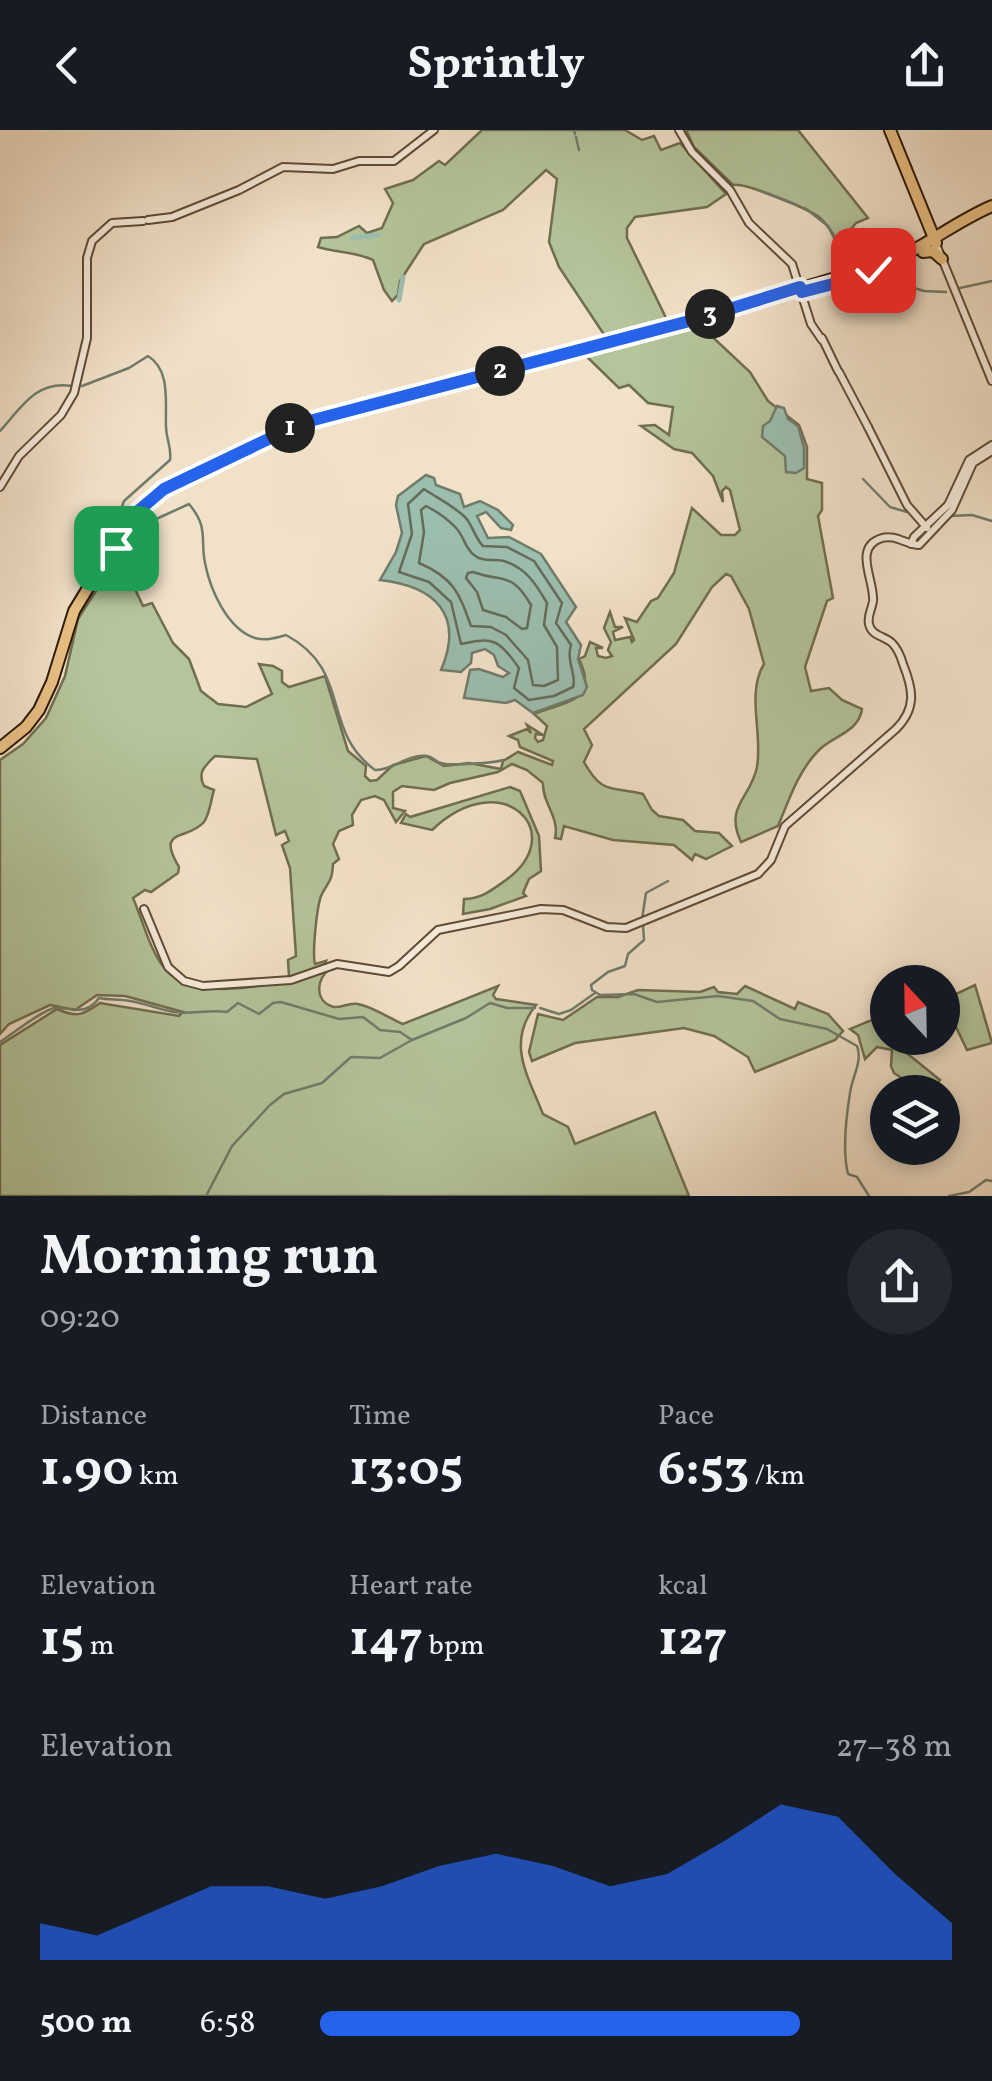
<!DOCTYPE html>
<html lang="en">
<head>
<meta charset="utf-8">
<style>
	body { margin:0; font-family:Vollkorn,serif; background:#242831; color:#f1f3f6; height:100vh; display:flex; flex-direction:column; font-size:38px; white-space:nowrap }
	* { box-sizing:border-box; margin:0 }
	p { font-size:32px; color:#9ea1a6 }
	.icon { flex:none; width:55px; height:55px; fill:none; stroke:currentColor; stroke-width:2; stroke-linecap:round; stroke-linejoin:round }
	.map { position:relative; height:1066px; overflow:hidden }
	.details { display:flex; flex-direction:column; background:#171b24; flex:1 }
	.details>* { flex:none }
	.needle { width:65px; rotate:338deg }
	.controls { position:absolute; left:870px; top:835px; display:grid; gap:20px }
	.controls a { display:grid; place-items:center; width:90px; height:90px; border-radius:50%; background:#171b24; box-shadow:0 5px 15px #0003; font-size:50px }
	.pin { position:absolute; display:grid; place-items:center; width:85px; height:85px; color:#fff; margin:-42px; border-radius:20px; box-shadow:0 5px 15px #0006 }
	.km { position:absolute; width:50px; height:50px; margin:-25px; border-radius:50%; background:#222; color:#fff; font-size:28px; line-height:50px; text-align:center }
	.round { display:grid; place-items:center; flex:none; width:105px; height:105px; border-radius:52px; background:#242831 }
	.head { display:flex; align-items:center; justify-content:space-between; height:170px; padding:0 40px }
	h1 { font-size:55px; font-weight:700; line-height:75px }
	.figures { display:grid; grid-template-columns:repeat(3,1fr); gap:15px; height:170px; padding:10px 40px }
	.figures div { display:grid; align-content:center }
	.figures b { font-size:50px; font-weight:700 }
	.figures small { font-size:28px; font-weight:400 }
	.figures p { font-size:28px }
	.chart { height:280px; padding:20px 40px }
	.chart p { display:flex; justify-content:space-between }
	.chart svg { width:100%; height:180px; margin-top:10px; fill:#2563eb; opacity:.7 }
	ul { padding:0 40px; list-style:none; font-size:32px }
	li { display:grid; grid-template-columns:160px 120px 1fr; align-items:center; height:75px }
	li i { height:25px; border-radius:12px; background:#2563eb }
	header { display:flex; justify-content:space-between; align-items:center; height:130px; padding:0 40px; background:#171b24; font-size:45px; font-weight:700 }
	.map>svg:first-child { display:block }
	.green { fill:#b4c49b; stroke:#706e50; stroke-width:2.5 }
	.water { fill:#9cbeaf; stroke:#707c6b; stroke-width:2.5 }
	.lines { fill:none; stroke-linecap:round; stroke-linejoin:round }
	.shore { stroke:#646c5a; stroke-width:2.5 }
	.stream { stroke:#707c6b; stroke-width:2.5 }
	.canal { stroke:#9cbeaf; stroke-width:5 }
	.minor-casing { stroke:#5e4b35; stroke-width:10 }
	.major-casing { stroke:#2d1904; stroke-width:14 }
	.minor { stroke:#f7ecdc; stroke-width:6 }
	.major { stroke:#e9c084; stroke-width:10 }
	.route-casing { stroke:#fff; stroke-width:20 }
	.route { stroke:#2563eb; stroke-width:12 }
</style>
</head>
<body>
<header><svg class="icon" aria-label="back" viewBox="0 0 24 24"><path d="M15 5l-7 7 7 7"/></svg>Sprintly<svg class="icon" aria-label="share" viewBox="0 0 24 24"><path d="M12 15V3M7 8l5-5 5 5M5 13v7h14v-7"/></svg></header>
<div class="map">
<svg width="992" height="1066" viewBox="0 0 992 1066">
	<rect width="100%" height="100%" fill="#f2e1c9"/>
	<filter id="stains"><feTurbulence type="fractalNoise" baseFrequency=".002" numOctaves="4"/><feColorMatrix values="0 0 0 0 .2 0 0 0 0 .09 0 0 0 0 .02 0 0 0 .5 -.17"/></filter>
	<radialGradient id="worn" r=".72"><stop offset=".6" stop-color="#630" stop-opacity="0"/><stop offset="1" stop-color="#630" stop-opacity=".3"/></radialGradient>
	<g class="green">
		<path d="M482 0H625L642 10 654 6 661 20 680 13 726 64 707 77 635 87 627 98V108L667 190 605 206 559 137 549 112 557 49 546 40 503 80 424 114 400 151 398 165 392 171 384 160 373 130C357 122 337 123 318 117L321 108 337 107 359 96 367 103 382 98 393 73 385 59 413 50 439 31 445 35Z"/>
		<path d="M686 0H798L868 88 856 93 839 114C834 105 828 95 820 88 809 79 745 52 733 55L694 17Z"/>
		<path d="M692 197 704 199 750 242 768 271 799 295 807 317V349L822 353V380L818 386 833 468 827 471 805 537 811 561 829 558 842 570 862 579C859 602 833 606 819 620 798 641 789 670 778 696L741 712C724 676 751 668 757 637 763 603 746 564 764 534L749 479 731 446 726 444 712 457 676 514 584 599 592 615 584 632C602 665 611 656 643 664L652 680 659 686 683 690 695 701 719 703 732 716 706 729 695 724 692 730 674 715 613 710 564 696 561 709 555 708C560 687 542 673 543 653L527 640 512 634 498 642 450 653 434 660 402 656 393 662V678L405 681 396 692 384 670 375 666 361 670 352 685 353 695 339 701 333 714 339 729 333 734C332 753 328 751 321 766 317 777 312 822 315 834L326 831 324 835 289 847 288 830 296 826 290 738 282 715 289 711 285 701 276 705 257 629 215 626C205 636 197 642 204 656L214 660C211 669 210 684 204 692 188 711 155 697 179 737L178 743 151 762 145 760 133 768C143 791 150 821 165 839 197 877 289 851 330 839 316 848 314 872 334 877 341 878 350 872 358 874 373 877 389 888 403 894L498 856 493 865 496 869 536 875C506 912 527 944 543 984L568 997 575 1014 655 982 689 1066H0V915L57 879C77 888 83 885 100 873L179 886 183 882 125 866 97 865 75 880 50 875 9 894 0 904V630L23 614 46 588 65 546 78 489 110 439 126 436 133 441 141 440 136 461 143 476 152 473 173 513 189 529 201 561 218 574 246 577 272 564 259 534 273 536 282 541V552L289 557 325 546 348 621 366 636 365 646 370 651 377 650 393 635 426 626 444 636 469 633 501 639 503 631 518 622 552 635 553 631 520 617 518 610 509 606 527 599 531 603 527 595 543 605 536 604 535 608 538 612 543 610 547 596 534 584C567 571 599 571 579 529L585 526 590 512 603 518H596L598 526 606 528 612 526 608 520 611 512 604 498 610 482 615 497H623L613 502 615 510 630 507 632 512 634 510 625 488 637 492 651 471 658 468 674 443 692 378 721 405H735L740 400 730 360 726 357 722 361 723 372 713 346 692 323 674 319 641 296 655 295 669 305 673 277 648 273 629 255 619 258 586 226Z"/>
		<path d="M510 657 520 661 539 706 541 741 529 749 523 763 526 766 490 779 463 784 464 769C481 769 492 760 506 750 571 703 502 633 432 700L401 693 406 684 410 687Z"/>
		<path d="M975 855 992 913 967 920 943 870Z"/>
		<path d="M745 856 795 879 798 872 828 884 843 901 835 910 755 942 748 927 714 906 684 898 575 913 532 931 529 922 538 884 563 890 597 867H618L638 860 700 862 714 857 718 862 737 864Z"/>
		<path d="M874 889 888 908 940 950 933 959H918L894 943 891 936 892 920 877 917 865 929 858 905 850 899Z"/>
	</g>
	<g class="water">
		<path d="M777 276 784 278 788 289 798 296 804 318V338L796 343 786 342 785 326 762 307 763 296 770 291Z"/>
		<path d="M426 345 434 348 436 355 460 364 464 377 480 371 498 380 513 395 511 400 501 398 486 382 477 386 488 408 509 407 541 424 576 477 566 492 581 515 578 529 587 557 583 565 533 583 515 570 506 573 464 568 470 540 479 539 503 547 509 543 498 536 494 525 485 519 472 523 471 533 461 542 441 540C465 484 434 456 380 450L396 422 402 403 396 375 398 366Z"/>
	</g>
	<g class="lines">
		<g class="shore">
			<path d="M424 359C439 369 452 375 465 387 472 394 475 408 483 416L507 417 534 431 562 473 556 493 571 515C566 532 577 545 573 557L554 566 529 570 514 558 519 538C498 509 494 507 461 514L451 472 429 452 399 442 412 404 408 374Z"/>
			<path d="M426 376C438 382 448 389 457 399 464 407 465 418 474 425 484 433 493 428 504 431 526 438 536 454 547 473L544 495 557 517 558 550 544 556 533 555 528 530 506 505 491 497 471 496C459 463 454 448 419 433L424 402 421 380Z"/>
			<path d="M473 442C504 453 511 441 531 475L527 498 522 499 506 487 483 480 477 462 466 448 468 443Z"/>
		</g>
		<g class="stream">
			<path d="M574 0 575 4"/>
			<path d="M576 7 579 20"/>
			<path d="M758 60 797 75"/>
			<path d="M805 78 828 96 838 116"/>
			<path d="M837 129 841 131 849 128 858 134"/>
			<path d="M911 157 924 161 946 162"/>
			<path d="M960 158 992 151"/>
			<path d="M82 256 129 238 148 226C171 240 165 273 166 296 166 309 172 318 170 330L124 371 109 413"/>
			<path d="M0 301C21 278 36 250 72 256"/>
			<path d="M863 349 890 377 907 382"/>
			<path d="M950 386 972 385 992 391"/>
			<path d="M126 419 154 390 189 374C209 398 200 408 205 433 210 459 227 499 255 508 266 511 275 508 286 505 353 541 320 600 375 640 392 641 408 623 427 626 434 627 434 631 441 633 448 636 495 633 503 630"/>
			<path d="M642 789 646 763 668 751"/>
			<path d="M643 795 644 810 628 824 625 836 608 842 591 855 592 860 600 865 634 864 657 872 718 866 753 871 780 889 827 899 857 916C863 931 852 947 850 963 846 988 842 1020 848 1044L857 1047 869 1066"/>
			<path d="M540 878 559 884 571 880 595 863"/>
			<path d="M0 912C11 905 46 877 56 878 74 878 86 886 99 868 110 870 120 869 130 871 144 873 161 880 174 882 191 885 207 879 227 882L238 873 259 884 273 873 281 872 339 889 363 887 380 900 400 902 412 910"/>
			<path d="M206 1066 232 1016 270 975 284 964 322 953 351 927 380 928 412 910 466 888 490 873 507 878H535"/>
			<path d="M949 1066 969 1062 986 1050 992 1051"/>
		</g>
		<g class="canal">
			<path d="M353 108 377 105"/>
			<path d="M399 170 403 147"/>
		</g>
		<g class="minor-casing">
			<g id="minor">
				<path d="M679 0 692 22 730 60 749 93 792 134 811 194 822 210"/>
				<path d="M148 90 172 87 239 60 283 37 333 39 359 31H394L434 0"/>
				<path d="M936 114 992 251"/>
				<path d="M822 208 838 241"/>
				<path d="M839 242 868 297"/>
				<path d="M868 297 907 375 927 398"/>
				<path d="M0 357 19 326 61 285 74 263 87 208V128L92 111 112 93 143 91"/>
				<path d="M911 414 914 407 948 375 969 330 992 315"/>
				<path d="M144 779 168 837 184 851 203 856 291 850 337 834 389 842 399 836 438 800 541 779 563 780 607 797 626 798 758 744 771 730 785 696 896 599C917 578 913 559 903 534 901 527 898 519 892 513 885 506 871 506 869 494 867 486 872 479 873 471 875 451 852 417 882 408 895 404 907 415 919 415L952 380 973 333 992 321"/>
			</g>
		</g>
		<g class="major-casing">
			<g id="major">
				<path d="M890 0 936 113"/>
				<path d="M923 122 933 121 942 129"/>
				<path d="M0 618 26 597 39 580 52 552 74 481 118 409 142 377 173 354 309 291 697 189 880 135C921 121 952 93 992 76"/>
			</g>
		</g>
		<use href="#minor" class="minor"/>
		<use href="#major" class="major"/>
	</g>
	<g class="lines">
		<g class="route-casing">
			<path id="route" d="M116 418 118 409 138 381 164 359 302 293 697 189 800 157 802 162 852 149 873 140"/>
		</g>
		<use href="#route" class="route"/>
	</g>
	<rect width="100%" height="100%" filter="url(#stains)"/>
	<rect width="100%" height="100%" fill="url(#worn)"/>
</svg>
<div class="controls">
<a><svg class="needle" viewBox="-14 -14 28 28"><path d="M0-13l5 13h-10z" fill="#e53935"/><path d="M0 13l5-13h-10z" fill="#9ea1a6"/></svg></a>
<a><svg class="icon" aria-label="layers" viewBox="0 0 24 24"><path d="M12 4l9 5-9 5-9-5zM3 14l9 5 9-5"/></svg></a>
</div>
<div class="pin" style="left:116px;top:418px;background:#1e9e55"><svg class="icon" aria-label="arrive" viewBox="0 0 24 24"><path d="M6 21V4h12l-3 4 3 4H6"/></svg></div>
<div class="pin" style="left:873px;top:140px;background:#d93025"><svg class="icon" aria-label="check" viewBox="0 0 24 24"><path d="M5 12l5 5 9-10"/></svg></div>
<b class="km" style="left:290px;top:298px">1</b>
<b class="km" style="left:500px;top:241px">2</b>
<b class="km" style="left:710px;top:184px">3</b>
</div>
<section class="details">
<div class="head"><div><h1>Morning run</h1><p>09:20</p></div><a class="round"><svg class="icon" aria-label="share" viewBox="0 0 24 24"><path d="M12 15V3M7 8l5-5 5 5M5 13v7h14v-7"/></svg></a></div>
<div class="figures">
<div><p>Distance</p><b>1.90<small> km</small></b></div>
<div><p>Time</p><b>13:05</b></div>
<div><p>Pace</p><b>6:53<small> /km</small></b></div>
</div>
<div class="figures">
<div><p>Elevation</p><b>15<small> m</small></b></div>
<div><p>Heart rate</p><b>147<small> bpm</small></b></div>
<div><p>kcal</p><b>127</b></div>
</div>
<div class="chart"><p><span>Elevation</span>27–38 m</p>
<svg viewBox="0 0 160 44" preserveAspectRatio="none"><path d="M0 44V35L10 38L20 32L30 26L40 26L50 29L60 26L70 21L80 18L90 21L100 26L110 23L120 15L130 6L140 9L150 23L160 35V44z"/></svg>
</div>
<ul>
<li><b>500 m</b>6:58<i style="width:76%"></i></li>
</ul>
</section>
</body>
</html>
